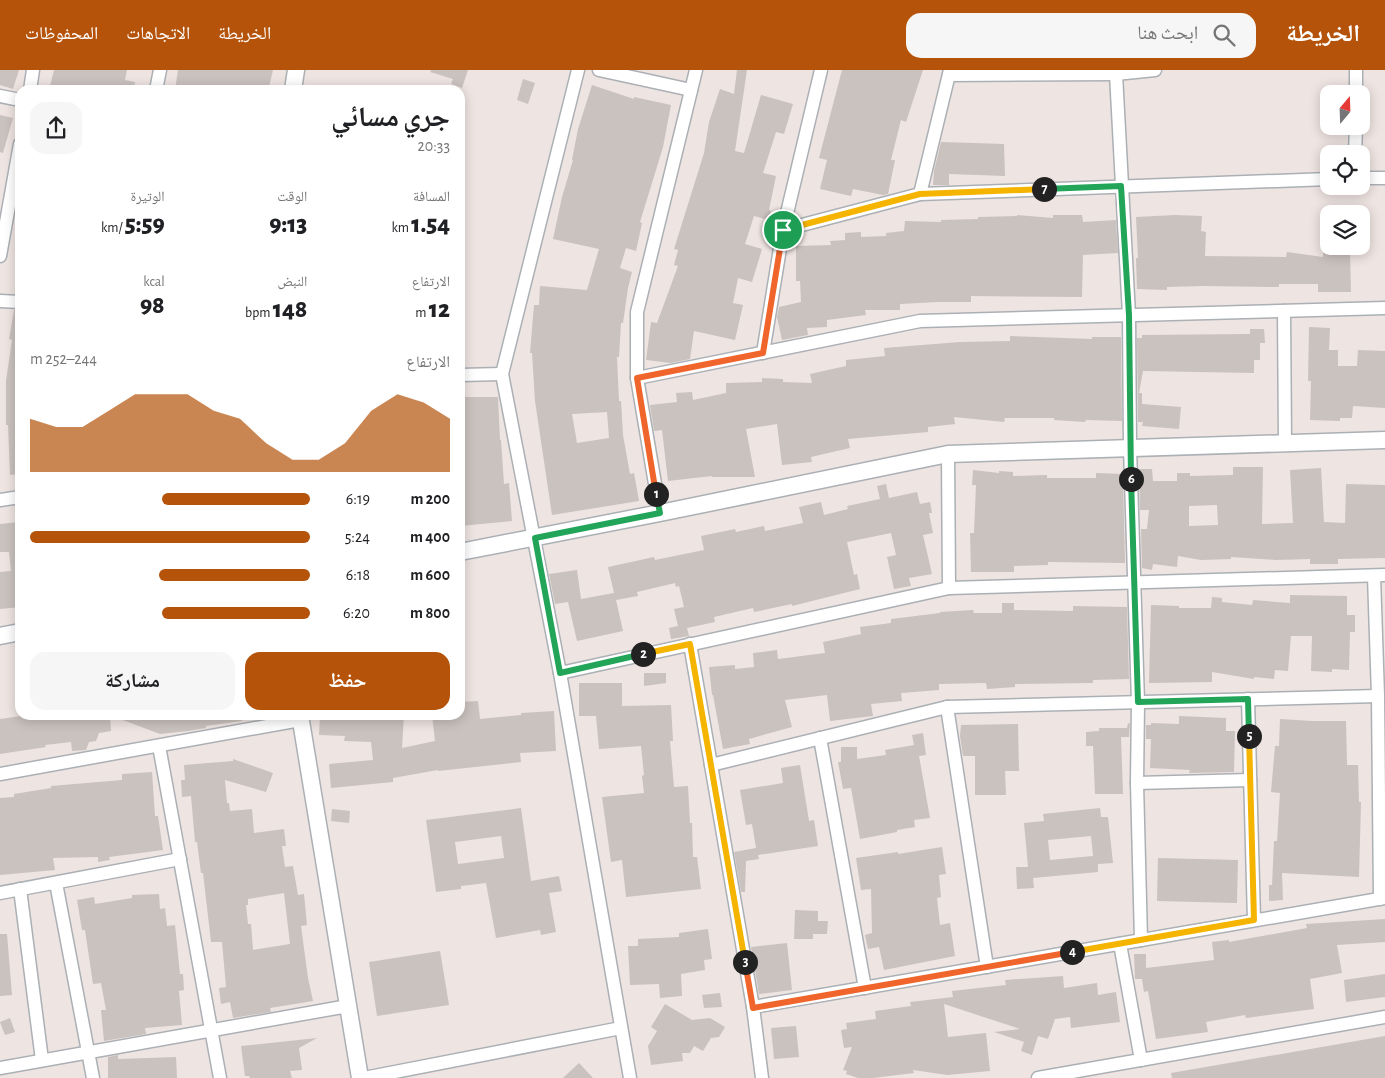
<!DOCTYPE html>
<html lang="ar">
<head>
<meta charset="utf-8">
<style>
	body { margin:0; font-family:"Alegreya Sans","Noto Naskh Arabic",sans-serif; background:#f6f6f6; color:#202124; direction:rtl; height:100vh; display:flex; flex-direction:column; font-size:19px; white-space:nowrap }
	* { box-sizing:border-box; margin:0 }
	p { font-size:16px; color:#757577 }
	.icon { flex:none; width:28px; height:28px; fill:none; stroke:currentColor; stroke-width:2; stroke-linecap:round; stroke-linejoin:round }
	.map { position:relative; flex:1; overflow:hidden; direction:ltr }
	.sheet { position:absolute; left:15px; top:15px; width:450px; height:635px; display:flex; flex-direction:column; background:#fff; border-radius:15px; box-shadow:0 2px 12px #0003; direction:rtl }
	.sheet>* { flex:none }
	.needle { width:32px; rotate:19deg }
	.controls { position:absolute; left:1320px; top:15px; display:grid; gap:10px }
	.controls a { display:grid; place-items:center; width:50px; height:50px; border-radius:10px; background:#fff; box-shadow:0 2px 12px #0003; font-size:25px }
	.pin { position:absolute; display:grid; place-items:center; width:42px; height:42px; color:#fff; margin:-21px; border:2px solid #fff; border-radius:50%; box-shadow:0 1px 5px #0007 }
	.km { position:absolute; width:25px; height:25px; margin:-12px; border-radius:50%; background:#222; color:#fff; font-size:14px; line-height:25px; text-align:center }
	.round { display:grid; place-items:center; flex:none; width:52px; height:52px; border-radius:15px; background:#f6f6f6 }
	.headline { display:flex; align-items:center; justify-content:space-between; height:85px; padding:0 15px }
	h1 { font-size:28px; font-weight:800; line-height:38px }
	.stats { display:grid; grid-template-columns:repeat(3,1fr); gap:8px; height:85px; padding:5px 15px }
	.stats div { display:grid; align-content:center }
	.stats b { font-size:25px; font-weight:800 }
	.stats small { font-size:14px; font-weight:400 }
	.stats p { font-size:14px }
	.chart { height:140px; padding:10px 15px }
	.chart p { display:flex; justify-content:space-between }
	.chart svg { width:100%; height:90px; margin-top:5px; fill:#b45309; opacity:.7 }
	.button { display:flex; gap:10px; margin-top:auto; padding:10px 15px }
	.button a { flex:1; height:58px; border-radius:15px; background:#b45309; color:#fff; font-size:20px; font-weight:800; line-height:58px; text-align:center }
	.button a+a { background:#f6f6f6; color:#202124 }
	ul { padding:0 15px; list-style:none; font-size:16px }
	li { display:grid; grid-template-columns:80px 60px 1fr; align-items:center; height:38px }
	li i { height:12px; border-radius:6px; background:#b45309 }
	header { display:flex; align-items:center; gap:30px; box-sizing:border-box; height:70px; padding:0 25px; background:#b45309; color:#fff }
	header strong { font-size:24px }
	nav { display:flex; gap:28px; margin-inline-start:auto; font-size:18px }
	.search { width:350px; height:45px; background:#f6f6f6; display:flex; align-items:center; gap:12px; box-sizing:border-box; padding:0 18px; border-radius:15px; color:#757577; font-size:19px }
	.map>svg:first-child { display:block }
	.building { fill:#cac2bf; fill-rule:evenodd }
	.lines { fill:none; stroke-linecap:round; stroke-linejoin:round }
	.minor-casing { stroke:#abb0b5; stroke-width:15 }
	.tertiary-casing { stroke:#abb0b5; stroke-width:19 }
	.minor { stroke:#fff; stroke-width:12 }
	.tertiary { stroke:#fff; stroke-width:16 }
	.split-1-casing { stroke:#fff; stroke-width:10 }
	.split-2-casing { stroke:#fff; stroke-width:10 }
	.split-3-casing { stroke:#fff; stroke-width:10 }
	.split-4-casing { stroke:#fff; stroke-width:10 }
	.split-5-casing { stroke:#fff; stroke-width:10 }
	.split-6-casing { stroke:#fff; stroke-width:10 }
	.split-7-casing { stroke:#fff; stroke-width:10 }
	.split-8-casing { stroke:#fff; stroke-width:10 }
	.split-1 { stroke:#f0652b; stroke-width:6 }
	.split-2 { stroke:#22a559; stroke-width:6 }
	.split-3 { stroke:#f5b400; stroke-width:6 }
	.split-4 { stroke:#f0652b; stroke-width:6 }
	.split-5 { stroke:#f5b400; stroke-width:6 }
	.split-6 { stroke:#22a559; stroke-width:6 }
	.split-7 { stroke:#22a559; stroke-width:6 }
	.split-8 { stroke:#f5b400; stroke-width:6 }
</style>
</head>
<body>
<header>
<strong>الخريطة</strong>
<div class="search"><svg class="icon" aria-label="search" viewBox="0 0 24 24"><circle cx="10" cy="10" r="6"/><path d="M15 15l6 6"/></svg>ابحث هنا</div>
<nav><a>الخريطة</a><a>الاتجاهات</a><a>المحفوظات</a></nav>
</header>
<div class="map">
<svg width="1385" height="1008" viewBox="0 0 1385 1008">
	<rect width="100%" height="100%" fill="#eee4e2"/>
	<g class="building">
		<path d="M0 0H19L13 19 0 15Z"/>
		<path d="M54 0H127L125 10 135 12 134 20H49Z"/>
		<path d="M178 0H273L269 17 264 16 263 20H175Z"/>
		<path d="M431 0H468L462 18 451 14 453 9 430 2Z"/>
		<path d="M737 0H747L735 81 744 83 761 25 793 34 784 64 776 62 763 103 776 106 769 140 771 141 769 150 754 146 745 174 762 179 752 212 738 208 733 233 743 235 735 270 694 261 690 289 671 293 646 290 651 252 657 253 678 196 674 195 678 180 674 179 704 83 709 52 720 19 734 24Z"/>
		<path d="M842 0H923L906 52 901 50 891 90H895L888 124 883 125 853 119 851 126 820 119 827 90 819 88Z"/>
		<path d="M523 9 535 13 528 34 517 30Z"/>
		<path d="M592 15 634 29V27L671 35 663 77 640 152 642 153 636 181 626 178 620 198 632 202 628 218 623 253H621L619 287H617L619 331H621L623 365 630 404 634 403 639 431 552 445 535 331 532 283H530L534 235H539L540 216 587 220 599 179 553 169 562 127 573 90H572L578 59ZM607 342 609 368 577 373 572 344Z"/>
		<path d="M0 45 13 48 3 83 0 82Z"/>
		<path d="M941 72 1004 74 1005 106 949 104V115H933L934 101Z"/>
		<path d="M1017 145 1053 148V145H1082L1083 152 1116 150 1118 183 1083 185 1082 227 971 226V232H938L900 234V240H865L866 245 827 250V257L807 258 808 265 782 270 777 247 779 237 801 232 800 211H796V176L831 175 830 171 845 170V163L861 162V167L886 166V163L904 161 905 151 941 152V150L978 149V147L1017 146Z"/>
		<path d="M1175 145 1202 146 1201 161 1206 162 1205 186 1286 187 1287 182 1323 187V183H1350L1351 222H1318V214H1279V217L1203 216 1167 217V220L1137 219 1136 188H1138L1136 147Z"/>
		<path d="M14 240H20V404L10 405 8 355H6V311L12 270 9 269Z"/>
		<path d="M1309 257 1330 258 1329 280H1338V296H1357L1358 280 1385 281V338L1353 336 1352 348H1340V351L1310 350 1311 311H1308Z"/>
		<path d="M1250 259H1264L1265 273H1260V290H1254V303L1143 301 1139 323H1142V334L1181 337 1179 359 1142 356 1143 352H1138L1137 268H1142V265L1250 264Z"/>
		<path d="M1010 266 1092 269V267H1121L1122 351 1086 350 1085 352 1054 350V348H1005L1004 352 954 347 955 354 928 357V362L848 369 850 378 811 387 812 392 782 395 777 354 746 359 755 407H712V406L668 411 662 360 654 361 650 335 677 332 676 323 692 322 693 330 726 323V313L762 312V308L783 309V312L812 313 810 304 846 296V290L885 286 884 278 960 272 1010 271Z"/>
		<path d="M460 327H498L500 370H501L504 414 509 413 512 451 460 456Z"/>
		<path d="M1233 397H1263L1262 454 1293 453 1290 400 1321 398 1324 452 1345 453 1346 414 1385 415V488L1338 489V494H1310V489L1276 490 1231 487V489L1201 490 1178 486 1177 497 1153 494 1152 500 1142 498 1141 459H1147L1149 440H1140L1139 399H1152L1153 411H1177V403H1190V406L1233 405ZM1217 435 1218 455 1189 456V436Z"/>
		<path d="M973 400 999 403V401L1013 402V406L1047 405V408H1096V403L1123 404 1125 493 1048 492V495L1014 496V502H971L970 463H974L976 415H972Z"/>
		<path d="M886 414 889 428 917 422 920 434 930 432 932 443H929L933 463 923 465 932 504 909 508 911 516 894 519 887 487 896 485 891 463 847 472 854 505 857 504 860 519 792 536V534L754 542 753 538 714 547 715 552 687 558 689 566 671 569 669 558 678 556 674 539 684 537 679 516 676 517 675 513 637 522 638 526 616 530 623 561 577 571 568 532 555 534 549 504 577 500 581 529 614 523 608 497 654 487 655 490 704 480 701 466 735 459 736 462 764 456 765 461 803 453 799 437 821 432 824 445 848 439 847 436 880 429 877 416Z"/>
		<path d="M20 452V537L0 539V502L11 501 9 482H0V454Z"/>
		<path d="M1290 525 1347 526V545H1355V562H1350L1349 600 1332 599V602L1311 601 1312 566H1291L1288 601 1275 600 1274 609 1254 607V609L1212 602V612L1149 613 1151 535 1179 536V538H1211L1212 527 1222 528V532L1252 535 1253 530 1290 533Z"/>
		<path d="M1002 533H1014V540L1073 541V536L1127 537 1129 609 1093 610V613L1015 614V617L987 619 986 613 939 614V620L901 623 902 631 871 634 873 646 830 651 827 625 785 630 792 657 749 669 750 674 723 679 713 625H712L709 597 735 595V599L754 597 753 583 777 580 778 589 825 583 823 572 861 564 860 557 891 553V549L940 543V542L973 540 974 543H1002Z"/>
		<path d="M644 603H666V613L644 616Z"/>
		<path d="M579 613H622V636L671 635 673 671H670L674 717 688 716 690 753H692L693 787H697L701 819 626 827 622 790 611 792 602 727 644 723 642 706 644 705 641 676 599 679 596 646H579Z"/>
		<path d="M478 631 480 649 521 645V643L554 641 556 681 520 683 521 692 438 701V700L393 708V712L331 718 329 694 373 690 371 672 344 671 345 666 319 665 320 645H404L402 678 435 671 432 645H460V632Z"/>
		<path d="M28 645H106L110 646 111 661 99 663 96 671 89 672 86 680 72 681 71 672 45 675 46 677 0 684V649Z"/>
		<path d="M112 645H141L140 649 179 645H241L242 651 206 656V658L188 661 160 664 112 646Z"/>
		<path d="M1179 646 1226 648V661H1235L1234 702 1189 703 1190 700 1150 698 1151 669H1146V655H1151V653L1179 654Z"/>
		<path d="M1280 649 1312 651H1346L1347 695H1358L1359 732H1361L1359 807 1282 803 1283 830 1269 831V815H1272L1274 771H1277L1280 723 1271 722 1275 676H1279Z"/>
		<path d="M1128 653 1130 654 1129 667H1121L1123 724H1095L1093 676H1086V662L1099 661V658H1127Z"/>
		<path d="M1018 654 1019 701H1005L1006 725H975V686H963L960 666 961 655Z"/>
		<path d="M923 663 926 685 919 686 930 748 914 750 915 757 897 760V762L860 769 851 718 843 719 838 692H841V677H857V689L886 685 885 680 914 675 912 665Z"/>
		<path d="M233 689 273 703 266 722 225 710 227 733H229L230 741 252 739 254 763 284 759 286 776H282L285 797 293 796 298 825 304 824 307 855 301 856 308 908 313 931 270 938 271 942 233 948 230 932 221 934 219 918 226 917 222 872H211L203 803H201L197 772H195L191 726 182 727 181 710H185L184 695 233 691ZM284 823 290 874 253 880 251 854H248L246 835H248V829Z"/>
		<path d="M800 695 809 751 814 750 818 776 758 785 759 789 746 791 745 822H741L734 782 756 778 752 754 746 755 740 720 783 713 781 698Z"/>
		<path d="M152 702 155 746H158L163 780 109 787 110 790 98 792V787L53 788 55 800 0 805V728L14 727V724L51 718V716L122 710V704Z"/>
		<path d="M521 738 531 811 559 806 562 821 549 823 556 862 541 865 540 860 496 868 486 813 461 816V819L436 822 426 750ZM501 766 504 788 458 794 455 772Z"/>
		<path d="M1100 738 1101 747H1108L1113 793 1098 794V802L1033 808 1034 818 1017 819 1016 797H1028L1024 753 1044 751 1043 744ZM1091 766 1093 786 1050 790 1048 770Z"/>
		<path d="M332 739 350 741 349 753 331 751Z"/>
		<path d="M942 777 946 804 939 805 941 827 937 828 940 855 950 853 955 886 884 900 879 877 868 879 865 865 872 863 871 819 861 820 856 788 898 782V784Z"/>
		<path d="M1158 788 1238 790 1237 833 1157 831Z"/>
		<path d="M159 824 160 839 165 838 167 856 175 855 180 904H183L184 920 179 921 182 955 145 958 146 964 104 971 101 940H106L101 913 93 914 85 860H82L77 830 94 827 95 834 132 828V825Z"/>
		<path d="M795 840 818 841V851H828L827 864H813V869H794Z"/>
		<path d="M1385 849V872L1337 875 1342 903 1310 909 1314 939 1246 948 1245 945 1206 952 1208 962 1156 969 1148 921 1144 922 1142 909H1135L1134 884H1146V898L1214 890 1212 872 1229 870V872L1307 858 1306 854Z"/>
		<path d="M708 859 712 889 704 890 705 900 681 904 682 926 660 928 659 914 630 915 628 876H638V869L679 867V863Z"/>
		<path d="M0 864H7L12 925 0 926Z"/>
		<path d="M787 873 792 920 759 924 751 877Z"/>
		<path d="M440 881 449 935 377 946 369 892Z"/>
		<path d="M1385 904V927L1346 932 1344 910Z"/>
		<path d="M1063 906 1064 918 1097 913 1098 925 1116 922 1120 952 1071 958 1070 947 1055 949 1048 969 1038 966 1032 985 1021 981 1024 972 994 962 1020 959 944 934 948 967 986 963 990 1001 947 1005 913 1000 914 1003 873 1008H858L846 1004 847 1001 843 1000 852 977 844 978 841 960 847 959 846 953 876 949 875 941 911 936 910 932 953 927 952 921 1006 915 1005 910Z"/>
		<path d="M720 923 722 937 704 938 702 925Z"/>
		<path d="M665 934 692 950 710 948 725 957 719 967 711 968 703 981 694 976 690 983H682L683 991 651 995 648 976 657 961 651 957Z"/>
		<path d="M10 948 15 962 5 965 0 952Z"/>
		<path d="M796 956 799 987 774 989 771 958Z"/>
		<path d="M1385 966V1008H1172L1171 1003Z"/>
		<path d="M317 968 299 978 302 1000 290 1001 292 1008H250L249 1006H245L241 976Z"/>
		<path d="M118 985V989L176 987 177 1008H108V987Z"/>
		<path d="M579 993 593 1008H563Z"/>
	</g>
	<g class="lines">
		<g class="minor-casing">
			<g id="minor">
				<path d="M578 0 502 304 560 603 630 1008"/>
				<path d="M599 0 691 20"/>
				<path d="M1116 4 1129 245 1130 378 1138 632 1137 713 1250 710"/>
				<path d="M949 5 1116 4 1155 0"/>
				<path d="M30 20 33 0"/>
				<path d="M156 20 160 0"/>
				<path d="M1356 24V0"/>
				<path d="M0 26 20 30"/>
				<path d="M1355 84 1356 56"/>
				<path d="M1361 108H1385"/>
				<path d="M920 124 950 0"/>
				<path d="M783 160 920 124 1329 109"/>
				<path d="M0 186 20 74"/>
				<path d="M0 231 20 232"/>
				<path d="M1284 241 1285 373"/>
				<path d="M763 283 783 160 821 0"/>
				<path d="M460 305 502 304"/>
				<path d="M637 308 920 251 1385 238"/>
				<path d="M948 384 949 518"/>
				<path d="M0 430 20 427"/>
				<path d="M660 443 637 308V242L696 0"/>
				<path d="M1374 506 1378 626 1380 829"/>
				<path d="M690 574 753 937 762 1008"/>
				<path d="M560 603 949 518 1385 505"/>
				<path d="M1248 629 1254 850"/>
				<path d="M947 637 987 897"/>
				<path d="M820 668 865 918"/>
				<path d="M159 676 220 1008"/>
				<path d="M711 695 947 637 1378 626"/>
				<path d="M0 704 300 650"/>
				<path d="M1137 713 1141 870"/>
				<path d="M56 813 93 1008"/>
				<path d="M20 819 42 990"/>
				<path d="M0 823 180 789"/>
				<path d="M1120 874 1141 990"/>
				<path d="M753 937 1385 828"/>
				<path d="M0 998 348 936"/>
				<path d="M364 1008 621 958"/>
				<path d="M1038 1008 1385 947"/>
			</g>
		</g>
		<g class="tertiary-casing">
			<g id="tertiary">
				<path d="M293 20 296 0"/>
				<path d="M460 482 660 443 948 384 1385 370"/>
				<path d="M0 566 20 562"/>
				<path d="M300 645 360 1008"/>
			</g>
		</g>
		<use href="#minor" class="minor"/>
		<use href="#tertiary" class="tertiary"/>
	</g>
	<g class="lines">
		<g class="split-1-casing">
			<path id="split-1" d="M656 424 637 308 763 283 783 160"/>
		</g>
		<g class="split-2-casing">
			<path id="split-2" d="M643 584 560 603 535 468 660 443 656 424"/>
		</g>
		<g class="split-3-casing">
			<path id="split-3" d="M643 584 690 574 745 892"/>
		</g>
		<g class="split-4-casing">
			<path id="split-4" d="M745 892 753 938 1072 882"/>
		</g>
		<g class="split-5-casing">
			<path id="split-5" d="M1072 882 1254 850 1249 666"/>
		</g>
		<g class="split-6-casing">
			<path id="split-6" d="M1131 409 1138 632 1248 629 1249 666"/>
		</g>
		<g class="split-7-casing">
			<path id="split-7" d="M1044 119 1121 116 1129 245 1131 409"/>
		</g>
		<g class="split-8-casing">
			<path id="split-8" d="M783 160 920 124 1044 119"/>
		</g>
		<use href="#split-1" class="split-1"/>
		<use href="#split-2" class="split-2"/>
		<use href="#split-3" class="split-3"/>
		<use href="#split-4" class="split-4"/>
		<use href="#split-5" class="split-5"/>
		<use href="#split-6" class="split-6"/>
		<use href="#split-7" class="split-7"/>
		<use href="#split-8" class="split-8"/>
	</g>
</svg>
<div class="controls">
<a><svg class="needle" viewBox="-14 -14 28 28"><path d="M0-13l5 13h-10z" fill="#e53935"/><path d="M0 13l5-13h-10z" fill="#757577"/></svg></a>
<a><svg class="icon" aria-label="locate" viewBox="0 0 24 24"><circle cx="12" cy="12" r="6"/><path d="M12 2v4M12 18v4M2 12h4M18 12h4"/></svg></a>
<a><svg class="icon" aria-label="layers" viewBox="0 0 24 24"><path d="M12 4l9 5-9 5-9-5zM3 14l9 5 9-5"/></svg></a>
</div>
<div class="pin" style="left:783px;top:160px;background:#1e9e55"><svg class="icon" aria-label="arrive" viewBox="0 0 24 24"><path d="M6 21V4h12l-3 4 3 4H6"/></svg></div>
<b class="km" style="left:656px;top:424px">1</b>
<b class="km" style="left:643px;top:584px">2</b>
<b class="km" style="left:745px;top:892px">3</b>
<b class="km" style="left:1072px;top:882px">4</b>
<b class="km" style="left:1249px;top:666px">5</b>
<b class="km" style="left:1131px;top:409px">6</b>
<b class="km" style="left:1044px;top:119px">7</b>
<section class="sheet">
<div class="headline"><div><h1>جري مسائي</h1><p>20:33</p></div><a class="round"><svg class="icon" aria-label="share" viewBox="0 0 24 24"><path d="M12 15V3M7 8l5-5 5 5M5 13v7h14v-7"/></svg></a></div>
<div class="stats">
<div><p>المسافة</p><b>1.54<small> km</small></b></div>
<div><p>الوقت</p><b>9:13</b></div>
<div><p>الوتيرة</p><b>5:59<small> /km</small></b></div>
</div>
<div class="stats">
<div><p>الارتفاع</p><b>12<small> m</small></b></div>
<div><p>النبض</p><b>148<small> bpm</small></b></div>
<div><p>kcal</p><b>98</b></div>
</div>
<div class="chart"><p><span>الارتفاع</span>244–252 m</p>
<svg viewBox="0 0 160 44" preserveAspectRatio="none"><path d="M0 44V18L10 22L20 22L30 14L40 6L50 6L60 6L70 14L80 18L90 30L100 38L110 38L120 30L130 14L140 6L150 10L160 18V44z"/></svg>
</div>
<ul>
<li><b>200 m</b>6:19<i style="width:53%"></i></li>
<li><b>400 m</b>5:24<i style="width:100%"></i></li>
<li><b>600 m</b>6:18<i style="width:54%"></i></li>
<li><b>800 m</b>6:20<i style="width:53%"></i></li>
</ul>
<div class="button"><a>حفظ</a><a>مشاركة</a></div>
</section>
</div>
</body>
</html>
